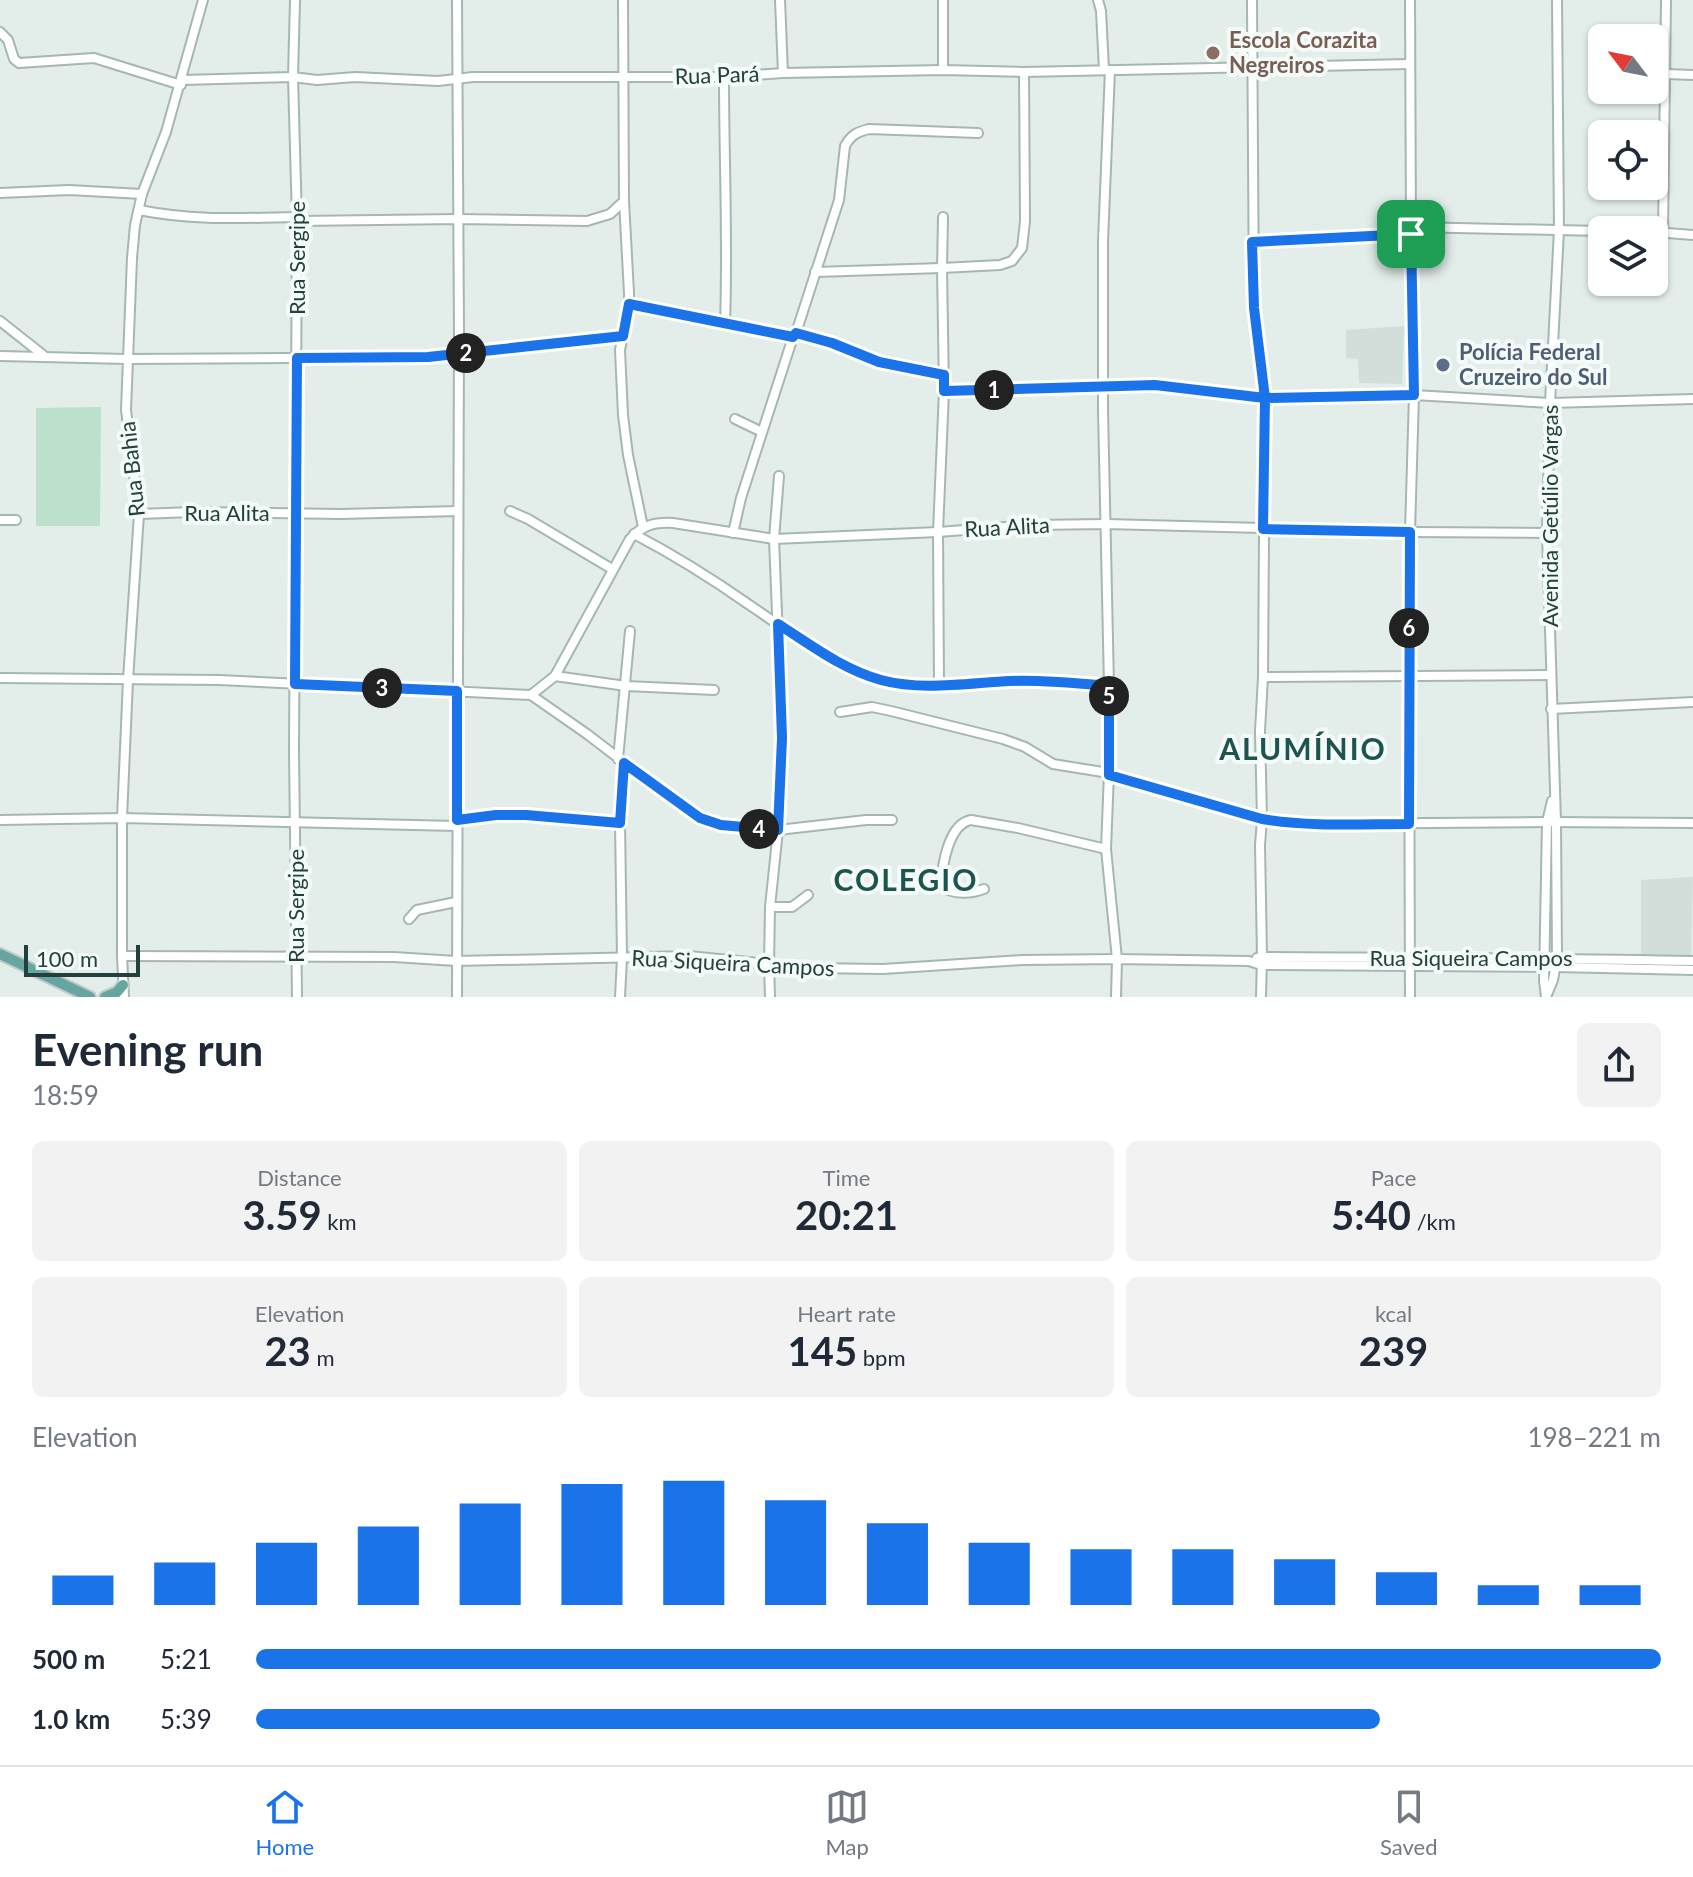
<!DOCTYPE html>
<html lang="en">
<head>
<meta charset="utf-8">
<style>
	body { margin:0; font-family:Lato,sans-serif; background:#f2f2f3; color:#1f2937; height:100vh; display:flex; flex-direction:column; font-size:30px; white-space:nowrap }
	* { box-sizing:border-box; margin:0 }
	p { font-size:26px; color:#747a83 }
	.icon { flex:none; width:44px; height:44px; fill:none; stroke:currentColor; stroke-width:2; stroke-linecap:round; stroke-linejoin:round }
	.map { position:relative; height:997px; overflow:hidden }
	.panel { display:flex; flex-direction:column; background:#fff; flex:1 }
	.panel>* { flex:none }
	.needle { width:52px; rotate:302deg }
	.buttons { position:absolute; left:1588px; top:24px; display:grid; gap:16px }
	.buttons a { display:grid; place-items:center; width:80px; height:80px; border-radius:12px; background:#fff; box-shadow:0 2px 6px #0004; font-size:40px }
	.scale { position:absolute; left:24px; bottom:20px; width:116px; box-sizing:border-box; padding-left:8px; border:4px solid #22413e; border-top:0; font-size:22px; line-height:28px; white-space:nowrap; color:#22413e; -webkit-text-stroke:6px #f4faf8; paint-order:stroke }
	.pin { position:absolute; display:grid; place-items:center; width:68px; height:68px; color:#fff; margin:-34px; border-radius:16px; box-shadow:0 4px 12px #0006 }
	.km { position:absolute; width:40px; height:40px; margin:-20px; border-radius:50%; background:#222; color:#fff; font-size:22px; line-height:40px; text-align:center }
	.round { display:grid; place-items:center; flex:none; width:84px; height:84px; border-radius:12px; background:#f2f2f3 }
	.headline { display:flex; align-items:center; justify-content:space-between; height:136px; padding:0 32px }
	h1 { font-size:44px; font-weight:700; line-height:60px }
	.stats { display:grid; grid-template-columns:repeat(3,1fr); gap:12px; height:136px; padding:8px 32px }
	.stats div { display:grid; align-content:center; border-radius:12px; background:#f2f2f3; text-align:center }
	.stats b { font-size:40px; font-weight:700 }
	.stats small { font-size:22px; font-weight:400 }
	.stats p { font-size:22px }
	.chart { height:224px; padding:16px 32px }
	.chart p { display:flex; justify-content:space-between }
	.chart svg { width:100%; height:144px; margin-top:8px; stroke:#1a73e8; stroke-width:6 }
	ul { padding:0 32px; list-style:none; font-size:26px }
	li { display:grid; grid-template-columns:128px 96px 1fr; align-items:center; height:60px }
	li i { height:20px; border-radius:10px; background:#1a73e8 }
	.dock { display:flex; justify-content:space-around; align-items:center; height:112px; border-top:2px solid #e0e1e3; background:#fff; font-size:22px; color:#747a83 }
	.dock a { display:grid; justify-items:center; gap:4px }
	.dock .current { color:#1a73e8 }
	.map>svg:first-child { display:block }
	.built { fill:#d1deda }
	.pitch { fill:#bbe0cb }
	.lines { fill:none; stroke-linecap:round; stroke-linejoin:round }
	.minor-casing { stroke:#a5b7b4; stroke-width:12 }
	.major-casing { stroke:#c1cac9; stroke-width:14 }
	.minor { stroke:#fff; stroke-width:8 }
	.major { stroke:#65a6a0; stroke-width:10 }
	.route-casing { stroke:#fff; stroke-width:16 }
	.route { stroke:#1a73e8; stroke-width:10 }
	.education-dot { fill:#8d6e63; stroke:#f4faf8; stroke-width:3 }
	.service-dot { fill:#5c6f8a; stroke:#f4faf8; stroke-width:3 }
	.labels { text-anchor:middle; stroke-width:8; stroke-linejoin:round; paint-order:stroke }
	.education-label { font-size:22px; font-weight:bold; fill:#785e54; stroke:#f4faf8; text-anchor:start }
	.street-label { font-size:22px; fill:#22413e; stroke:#f4faf8 }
	.service-label { font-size:22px; font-weight:bold; fill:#4e5e75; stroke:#f4faf8; text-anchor:start }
	.district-label { font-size:30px; font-weight:bold; letter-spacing:2px; fill:#1c5550; stroke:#f4faf8 }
</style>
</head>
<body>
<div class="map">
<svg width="1693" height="997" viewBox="0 0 1693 997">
	<rect width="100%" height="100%" fill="#e3eeeb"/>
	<g class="built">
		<path d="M1404 326 1402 384 1359 383 1358 359 1346 358V330Z"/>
		<path d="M1693 877 1691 959 1641 958V880Z"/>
	</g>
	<path class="pitch" d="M101 407 100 526H36V408Z"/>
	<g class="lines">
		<g class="minor-casing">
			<g id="minor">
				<path d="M295 0 293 77 297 221 294 751 297 997"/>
				<path d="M623 0 624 201 629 293V304L620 350 623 415 628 455 643 527"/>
				<path d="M780 0 783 73"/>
				<path d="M1098 0 1101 11 1104 70"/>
				<path d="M1252 0 1254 308 1265 398 1263 677 1260 731 1262 819 1260 845 1262 957 1261 997"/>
				<path d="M0 32 8 40 14 59 19 63 94 58 181 85"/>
				<path d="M943 70V0"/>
				<path d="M1110 70 1103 241V410L1109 686V773L1106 849 1117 959 1116 997"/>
				<path d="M1666 74 1693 75"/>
				<path d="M724 77C724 159 728 242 725 324"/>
				<path d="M182 80 293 77 317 80 355 77 438 81 473 77H724L783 73 943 70 1024 72 1410 64"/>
				<path d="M0 193 69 190 142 194"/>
				<path d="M139 210C195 221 241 218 297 217"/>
				<path d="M297 221 458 219 587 221 610 214 624 201"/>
				<path d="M1411 227 1602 231"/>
				<path d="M1654 232 1693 235"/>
				<path d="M1663 232 1666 0"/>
				<path d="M1252 242 1411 234"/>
				<path d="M815 272 942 268 1000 265 1012 261 1022 248 1025 221 1024 72"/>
				<path d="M629 304 793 337"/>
				<path d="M0 321 43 355"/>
				<path d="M796 333 832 343 879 362 944 375"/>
				<path d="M0 356 127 359 428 357 623 336"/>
				<path d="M944 391 1155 385 1265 398 1414 395 1550 403 1693 399"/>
				<path d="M735 419 762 432"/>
				<path d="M510 511 528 519 612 569"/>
				<path d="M139 514 193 512 341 514 458 511"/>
				<path d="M0 520H16"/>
				<path d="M733 533 741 498 793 337 796 333 839 200 845 146C851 135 857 132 869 129L978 133"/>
				<path d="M634 534C674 555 711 578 748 604 789 631 836 670 885 681 927 690 970 682 1012 681 1044 680 1077 683 1109 686"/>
				<path d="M555 676 626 686 714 690"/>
				<path d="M1263 677 1550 675"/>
				<path d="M0 678 219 680 531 695 555 676 630 539C642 525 655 522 673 523L774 539 938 532 1032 525 1106 524 1410 532 1547 533"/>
				<path d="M939 685 938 532 944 391 942 268 943 217"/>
				<path d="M531 695 587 734 681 806 709 822 759 829 778 830 866 820H892"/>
				<path d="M1551 709 1693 702"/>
				<path d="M840 712 872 707 891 711 1003 739 1025 747 1053 764 1109 773"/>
				<path d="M618 759 630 631"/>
				<path d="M1109 775 1262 819 1306 824 1547 822 1693 823"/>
				<path d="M0 820 122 818 456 826"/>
				<path d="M457 820 496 815H526L620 823"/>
				<path d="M984 889C971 894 953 895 941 886 942 867 948 824 971 820L1018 828 1106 849"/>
				<path d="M770 907H792L808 895"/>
				<path d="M409 919 417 910 456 902"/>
				<path d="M122 956 394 957 456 961 689 956 807 968 883 969 1023 960 1117 959 1249 961 1261 965 1556 967 1693 970"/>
				<path d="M1257 958 1262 957C1406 958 1549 958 1693 961"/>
				<path d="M124 997 122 956V818L128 680 139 514 126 410 132 258 135 225 142 194 166 132 203 0"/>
				<path d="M457 997 459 332 457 0"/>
				<path d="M620 997 622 958 620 823 624 763"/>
				<path d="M770 997 769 964 770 907 778 830 782 738 774 539 779 476"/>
				<path d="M1410 997 1409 676 1410 532 1414 395 1411 234 1410 0"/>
				<path d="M1546 997 1553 980 1557 958 1556 822 1547 533 1550 403 1559 230 1557 0"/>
				<path d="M1546 997 1544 981 1547 822 1552 801"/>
			</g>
		</g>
		<g class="major-casing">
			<g id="major">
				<path d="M0 954 90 997"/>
				<path d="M105 997 117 992 123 985"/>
			</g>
		</g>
		<use href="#minor" class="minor"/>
		<use href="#major" class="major"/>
	</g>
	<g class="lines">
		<g class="route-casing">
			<path id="route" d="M1411 234 1414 395 1265 398 1155 385 944 391V375L879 362 832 343 796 333 793 337 629 304 623 336 428 357 297 358 295 684 457 691V820L496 815H526L620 823 624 763 700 818 721 825 778 830 782 738 778 624C811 645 842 669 881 680 921 691 969 683 1010 681 1043 680 1076 683 1109 686V775L1262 819C1310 827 1360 824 1409 824L1410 532 1263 529 1265 398 1254 308 1252 242 1411 234"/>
		</g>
		<use href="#route" class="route"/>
	</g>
	<circle class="education-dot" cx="1213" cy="53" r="8"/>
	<circle class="service-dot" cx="1443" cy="365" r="8"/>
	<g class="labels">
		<g class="education-label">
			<text x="1229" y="48">Escola Corazita<tspan x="1229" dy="25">Negreiros</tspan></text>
		</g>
		<g class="street-label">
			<text transform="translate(717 75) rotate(-2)" y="8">Rua Pará</text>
			<text transform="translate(297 258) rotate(-90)" y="8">Rua Sergipe</text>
			<text transform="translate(132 469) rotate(-96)" y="8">Rua Bahia</text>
			<text x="227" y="521">Rua Alita</text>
			<text transform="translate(1550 516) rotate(-90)" y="8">Avenida Getúlio Vargas</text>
			<text transform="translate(1007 527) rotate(-3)" y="8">Rua Alita</text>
			<text transform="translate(296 906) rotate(-90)" y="8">Rua Sergipe</text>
			<text x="1471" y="966">Rua Siqueira Campos</text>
			<text transform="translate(733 963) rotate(3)" y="8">Rua Siqueira Campos</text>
		</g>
		<g class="service-label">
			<text x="1459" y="360">Polícia Federal<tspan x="1459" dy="25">Cruzeiro do Sul</tspan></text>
		</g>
		<g class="district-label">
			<text x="1303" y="760">ALUMÍNIO</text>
			<text x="906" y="891">COLEGIO</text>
		</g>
	</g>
</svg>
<div class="buttons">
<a><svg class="needle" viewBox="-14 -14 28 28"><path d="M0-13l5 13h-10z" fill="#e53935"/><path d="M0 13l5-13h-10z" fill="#747a83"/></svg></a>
<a><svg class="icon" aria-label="locate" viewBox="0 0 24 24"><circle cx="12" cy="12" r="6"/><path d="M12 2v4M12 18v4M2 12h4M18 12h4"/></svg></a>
<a><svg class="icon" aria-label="layers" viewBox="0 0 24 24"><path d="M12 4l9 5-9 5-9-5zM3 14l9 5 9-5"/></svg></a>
</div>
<div class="scale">100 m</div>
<div class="pin" style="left:1411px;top:234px;background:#1e9e55"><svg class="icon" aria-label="arrive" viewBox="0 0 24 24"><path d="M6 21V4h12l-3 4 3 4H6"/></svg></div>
<b class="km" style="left:994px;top:390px">1</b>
<b class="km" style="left:466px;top:353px">2</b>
<b class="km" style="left:382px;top:688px">3</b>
<b class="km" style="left:759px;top:829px">4</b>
<b class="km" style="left:1109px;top:696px">5</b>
<b class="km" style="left:1409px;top:628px">6</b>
</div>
<section class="panel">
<div class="headline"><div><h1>Evening run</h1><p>18:59</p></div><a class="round"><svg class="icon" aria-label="share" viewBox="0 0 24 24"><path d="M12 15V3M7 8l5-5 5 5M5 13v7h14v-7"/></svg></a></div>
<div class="stats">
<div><p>Distance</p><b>3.59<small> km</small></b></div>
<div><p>Time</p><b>20:21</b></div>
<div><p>Pace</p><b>5:40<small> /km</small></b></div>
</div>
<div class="stats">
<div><p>Elevation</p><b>23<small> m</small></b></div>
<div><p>Heart rate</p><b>145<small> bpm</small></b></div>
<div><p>kcal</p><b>239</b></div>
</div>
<div class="chart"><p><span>Elevation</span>198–221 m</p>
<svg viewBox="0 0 160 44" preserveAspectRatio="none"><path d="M5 44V35M15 44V31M25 44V25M35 44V20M45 44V13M55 44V7M65 44V6M75 44V12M85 44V19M95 44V25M105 44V27M115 44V27M125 44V30M135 44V34M145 44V38M155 44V38"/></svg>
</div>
<ul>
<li><b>500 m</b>5:21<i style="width:100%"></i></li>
<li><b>1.0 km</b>5:39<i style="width:80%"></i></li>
</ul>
</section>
<nav class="dock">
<a class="current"><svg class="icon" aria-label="home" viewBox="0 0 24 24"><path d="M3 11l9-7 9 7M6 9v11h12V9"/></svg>Home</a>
<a><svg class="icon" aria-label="map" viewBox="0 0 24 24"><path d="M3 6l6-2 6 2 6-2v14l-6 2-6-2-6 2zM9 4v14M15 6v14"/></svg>Map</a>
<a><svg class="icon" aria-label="saved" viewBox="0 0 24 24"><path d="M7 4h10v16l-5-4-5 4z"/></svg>Saved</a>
</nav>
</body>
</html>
